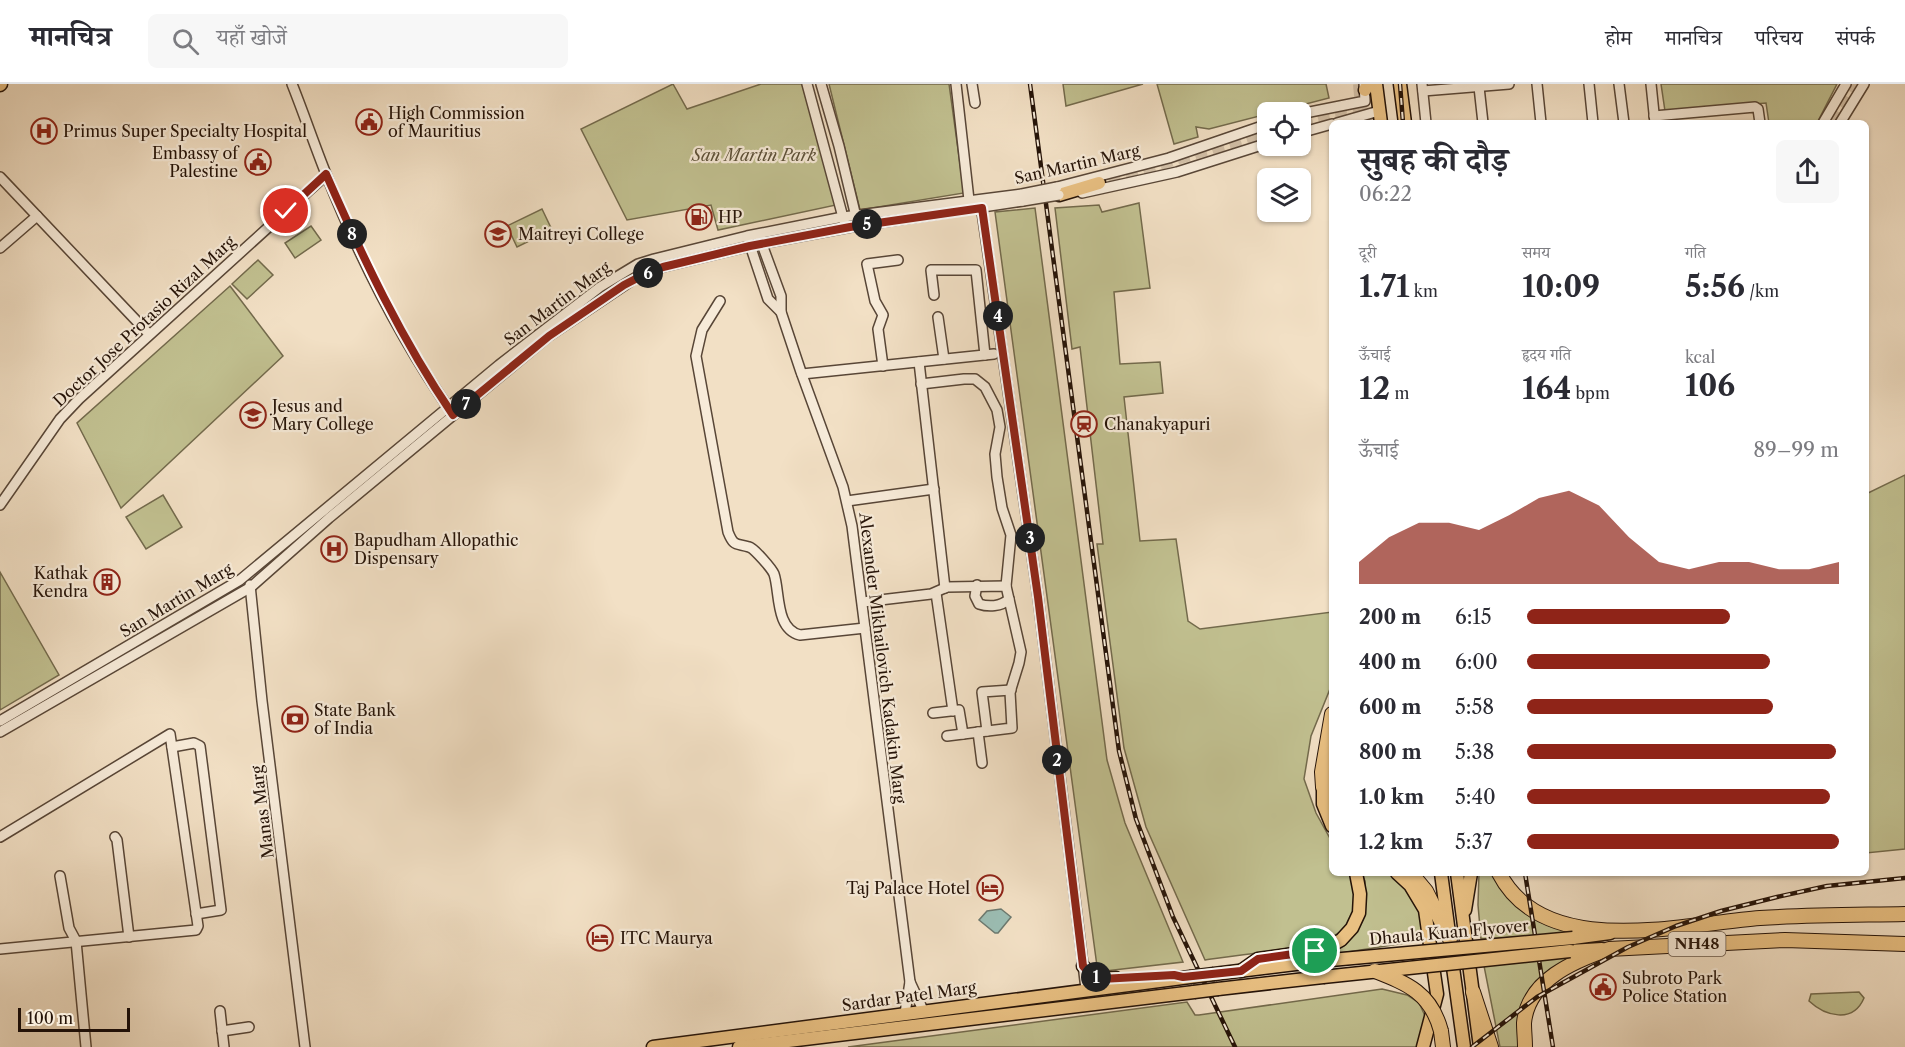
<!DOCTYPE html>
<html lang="hi">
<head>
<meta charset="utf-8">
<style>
	body { margin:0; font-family:"Libre Caslon Text","Noto Serif Devanagari",serif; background:#f7f7f7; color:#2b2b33; height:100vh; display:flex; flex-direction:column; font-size:22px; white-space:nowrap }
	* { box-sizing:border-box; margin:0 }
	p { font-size:20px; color:#7c7c81 }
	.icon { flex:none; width:33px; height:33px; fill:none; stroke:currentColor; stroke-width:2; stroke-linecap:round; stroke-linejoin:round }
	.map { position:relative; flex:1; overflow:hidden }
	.drawer { position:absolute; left:1329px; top:36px; width:540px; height:756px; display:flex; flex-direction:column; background:#fff; border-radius:9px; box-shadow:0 2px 4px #0004 }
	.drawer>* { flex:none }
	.fabs { position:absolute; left:1257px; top:18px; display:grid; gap:12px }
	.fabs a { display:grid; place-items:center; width:54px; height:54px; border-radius:9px; background:#fff; box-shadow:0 2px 4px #0004; font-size:30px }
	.scale { position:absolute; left:18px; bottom:15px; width:112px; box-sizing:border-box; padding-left:6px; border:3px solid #251308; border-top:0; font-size:16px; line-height:21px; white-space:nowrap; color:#251308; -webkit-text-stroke:4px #f7ebd9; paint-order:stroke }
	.pin { position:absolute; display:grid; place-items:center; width:51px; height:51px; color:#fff; margin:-26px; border:3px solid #fff; border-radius:50%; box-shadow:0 2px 6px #0007 }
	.km { position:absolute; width:30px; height:30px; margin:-15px; border-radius:50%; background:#222; color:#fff; font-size:16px; line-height:30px; text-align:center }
	.round { display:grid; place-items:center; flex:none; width:63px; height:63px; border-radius:9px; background:#f7f7f7 }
	.head { display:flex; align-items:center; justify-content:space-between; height:102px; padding:0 30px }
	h1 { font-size:33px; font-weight:700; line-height:45px }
	.stats { display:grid; grid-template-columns:repeat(3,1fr); gap:9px; height:102px; padding:6px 30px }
	.stats div { display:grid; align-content:center }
	.stats b { font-size:30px; font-weight:700 }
	.stats small { font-size:16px; font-weight:400 }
	.stats p { font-size:16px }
	.chart { height:168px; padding:12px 30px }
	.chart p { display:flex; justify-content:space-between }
	.chart svg { width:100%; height:108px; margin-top:6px; fill:#8f2418; opacity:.7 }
	ul { padding:0 30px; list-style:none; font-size:20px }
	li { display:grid; grid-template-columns:96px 72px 1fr; align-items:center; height:45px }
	li i { height:15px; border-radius:8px; background:#8f2418 }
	header { display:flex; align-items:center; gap:36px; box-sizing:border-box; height:84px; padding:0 30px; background:#fff; border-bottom:2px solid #e1e1e2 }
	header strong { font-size:28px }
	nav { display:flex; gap:33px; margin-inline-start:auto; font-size:21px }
	.search { width:420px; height:54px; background:#f7f7f7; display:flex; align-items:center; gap:15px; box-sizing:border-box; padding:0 21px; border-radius:9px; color:#7c7c81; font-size:22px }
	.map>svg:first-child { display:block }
	.green { fill:#c1c090; stroke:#736a4c; stroke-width:1.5 }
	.water { fill:#9bbdb3; stroke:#6c796f; stroke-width:1.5 }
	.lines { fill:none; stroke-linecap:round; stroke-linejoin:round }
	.major-tunnel { stroke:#d3c1a9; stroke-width:12; stroke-dasharray:12 6; stroke-linecap:butt }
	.minor-casing { stroke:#584637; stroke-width:12 }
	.major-casing { stroke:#251308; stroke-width:15 }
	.highway-casing { stroke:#251308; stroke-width:16 }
	.minor { stroke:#f7ebd9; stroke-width:9 }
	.major { stroke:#e9c082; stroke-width:12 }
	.highway { stroke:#e9c082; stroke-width:14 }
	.rail-casing { stroke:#251308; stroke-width:4.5 }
	.rail { stroke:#f7ebd9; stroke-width:2; stroke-dasharray:7; stroke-linecap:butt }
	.minor-bridge-casing { stroke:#584637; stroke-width:12; stroke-linecap:butt }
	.major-bridge-casing { stroke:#251308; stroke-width:15; stroke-linecap:butt }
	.highway-bridge-casing { stroke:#251308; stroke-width:16; stroke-linecap:butt }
	.minor-bridge { stroke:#f7ebd9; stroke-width:9 }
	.major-bridge { stroke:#e9c082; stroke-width:12 }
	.highway-bridge { stroke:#e9c082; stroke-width:14 }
	.route-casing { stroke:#fff; stroke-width:12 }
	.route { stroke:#8f2418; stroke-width:8 }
	.labels { text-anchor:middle; stroke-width:4.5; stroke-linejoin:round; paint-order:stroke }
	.shield { fill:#f7ebd9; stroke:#645447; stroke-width:1.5 }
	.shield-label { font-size:15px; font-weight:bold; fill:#251308 }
	.poi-label { font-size:16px; fill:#251308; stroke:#f7ebd9; text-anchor:start }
	.park-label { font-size:16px; font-style:italic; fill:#5c5038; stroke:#f7ebd9 }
	.street-label { font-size:16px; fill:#251308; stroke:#f7ebd9 }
</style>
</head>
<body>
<header>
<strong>मानचित्र</strong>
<div class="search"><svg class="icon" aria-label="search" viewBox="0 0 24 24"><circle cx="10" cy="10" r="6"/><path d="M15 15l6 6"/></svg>यहाँ खोजें</div>
<nav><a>होम</a><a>मानचित्र</a><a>परिचय</a><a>संपर्क</a></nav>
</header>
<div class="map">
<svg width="1905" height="963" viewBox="0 0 1905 963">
	<rect width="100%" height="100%" fill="#f2e0c5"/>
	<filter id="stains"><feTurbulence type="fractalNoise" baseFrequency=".00333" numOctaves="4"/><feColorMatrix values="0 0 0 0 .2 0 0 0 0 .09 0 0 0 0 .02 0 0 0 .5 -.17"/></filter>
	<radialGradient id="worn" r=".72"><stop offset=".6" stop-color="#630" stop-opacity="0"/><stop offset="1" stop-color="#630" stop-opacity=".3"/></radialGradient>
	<g class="green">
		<path d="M673 0 687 25 761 0H802L836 121 718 146 711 121 627 136 581 45Z"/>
		<path d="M829 0H949L964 109 860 126Z"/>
		<path d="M1063 0H1143L1066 22Z"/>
		<path d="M1157 0H1326L1329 14 1209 45 1196 43 1198 53 1174 60Z"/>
		<path d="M1661 0H1837L1817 39H1769L1766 19 1665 27Z"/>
		<path d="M1139 119 1150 204 1114 208 1120 280 1160 278 1163 309 1124 313 1140 457 1176 455 1188 537 1200 545 1332 528V600L1311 652 1304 695 1316 729 1332 758V789H1350C1357 808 1359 834 1340 848 1319 864 1235 871 1205 876L1146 743 1124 664 1097 460H1103L1080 263 1072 265 1055 124 1099 121 1102 128Z"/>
		<path d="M1035 124 1107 676 1125 739 1183 878 1105 887 1097 882 995 128Z"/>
		<path d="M542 125 552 146 517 163 507 142Z"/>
		<path d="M311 142 321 156 295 174 285 159Z"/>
		<path d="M258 176 273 191 247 215 232 200Z"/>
		<path d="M230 202 283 272 121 424 77 339Z"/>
		<path d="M1905 391V765L1866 769V410Z"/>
		<path d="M163 411 182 443 146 465 126 433Z"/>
		<path d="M0 488 59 591 0 626Z"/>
		<path d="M1361 789H1393L1417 818 1425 856 1258 882 1334 863 1365 816V797Z"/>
		<path d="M1479 789H1494C1519 835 1537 841 1587 849L1481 855 1478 821Z"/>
		<path d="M1573 872 1560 880 1522 935 1518 963H1500L1484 882Z"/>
		<path d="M1382 905 1407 911 1419 919 1428 938 1417 963H848L1187 918 1195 931H1199Z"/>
		<path d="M1859 908 1864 914C1853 940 1825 932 1809 917L1811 910Z"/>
	</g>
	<path class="water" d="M1001 825 1011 833 998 849H995L979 836 987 827Z"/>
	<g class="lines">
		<g class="major-tunnel">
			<path d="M1359 0 1361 22 1364 26"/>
			<path d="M1300 37C1326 29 1349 22 1374 34"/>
			<path d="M1833 39 1844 24 1857 0"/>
			<path d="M1108 94 1137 87 1268 47"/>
		</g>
		<g class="minor-casing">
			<g id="minor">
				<path d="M292 0C304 30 314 60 326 90 359 173 401 256 452 329"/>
				<path d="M807 0 844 137"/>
				<path d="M821 0 839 62 857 137"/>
				<path d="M956 0 969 116"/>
				<path d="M972 0 975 19"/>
				<path d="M1422 0 1426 39"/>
				<path d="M1537 0 1541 39"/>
				<path d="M1589 0 1593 39"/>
				<path d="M1619 0 1624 39"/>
				<path d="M1651 0 1655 39"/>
				<path d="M1479 3 1483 39"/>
				<path d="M1423 7 1509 0"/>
				<path d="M1300 30 1365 17 1364 1"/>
				<path d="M1654 32 1755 23 1758 25 1760 39"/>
				<path d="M1337 39 1379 27"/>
				<path d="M1823 39 1846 0"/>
				<path d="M1840 39 1864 0"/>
				<path d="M1300 49 1332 40"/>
				<path d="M0 93 149 250"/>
				<path d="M1057 103 1169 74 1268 40"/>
				<path d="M1082 109 1177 88 1268 59"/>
				<path d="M981 121 1038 513 1086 905"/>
				<path d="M760 155 781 212V228L801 288 843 403 852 442 910 898 905 929"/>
				<path d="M749 158 768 215 781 228"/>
				<path d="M0 164 37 132"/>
				<path d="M934 211 931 186H976L985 271"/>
				<path d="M720 217 702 246 696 272 728 448C734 463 736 459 749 463 754 464 772 485 774 490 780 507 775 545 800 551L865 544"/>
				<path d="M938 233 944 275"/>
				<path d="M919 278 945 504"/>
				<path d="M883 282 878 245 883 231 875 217 867 180 898 176"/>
				<path d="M802 290 994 270"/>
				<path d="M921 300 964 295H975L985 303 997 326 1000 343 995 370 997 393 1002 424 1011 451 1006 502"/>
				<path d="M847 417 934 405"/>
				<path d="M0 421 60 335 79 315 326 91"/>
				<path d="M250 501 262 617 305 963"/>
				<path d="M977 501 975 512 979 520C988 523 1001 523 1009 515"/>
				<path d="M936 509 953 627"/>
				<path d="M863 518 931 510 947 503 1006 502 1021 568 1019 579 1010 608 1012 644 963 650 959 626 933 629"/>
				<path d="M0 637 240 496 499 281 600 203 638 180 654 175 747 152 843 133 1022 110"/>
				<path d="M987 647 982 608 1011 606"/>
				<path d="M0 648 251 503 329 434 549 252 637 193 663 183 750 162 851 143 1023 117"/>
				<path d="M978 648 982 679"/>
				<path d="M947 652 963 650"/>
				<path d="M172 663 194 659 200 662 221 826 196 830"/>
				<path d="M0 753 170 650 198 842 196 846 0 865"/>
				<path d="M115 753 117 756 129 853"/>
				<path d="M60 792 69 844 76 857 86 963"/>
				<path d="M910 898 923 926"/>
				<path d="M220 927 224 963"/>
				<path d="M222 947 249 943"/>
			</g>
		</g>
		<g class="major-casing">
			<g id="major">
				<path d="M1376 0 1381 39"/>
				<path d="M1400 0 1405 39"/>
				<path d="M0 1 1 0"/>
				<path d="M1365 6 1368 0"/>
				<path d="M1059 111 1099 99"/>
				<path d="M1323 705V720L1332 742"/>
				<path d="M1397 789 1410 801 1425 826 1437 910 1423 963"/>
				<path d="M1441 789 1449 849"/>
				<path d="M1457 789 1480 963"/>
				<path d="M1465 826 1471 789"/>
				<path d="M1573 854 1610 849"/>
				<path d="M1570 867 1602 865"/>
				<path d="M1451 869 1464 963"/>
				<path d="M1083 882C1094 894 1100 895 1116 894"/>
				<path d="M1241 887 1258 875 1323 866 1341 856 1352 844 1359 829 1360 810 1356 789"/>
				<path d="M1214 890 1320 877"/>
				<path d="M1218 905 1323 893"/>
				<path d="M653 963 1190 893"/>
				<path d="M739 963 1194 908"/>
			</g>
		</g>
		<g class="highway-casing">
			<g id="highway">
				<path d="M1332 630 1322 688 1323 703 1332 723"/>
				<path d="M1411 789 1426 807 1450 855"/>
				<path d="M1499 789C1544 877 1681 840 1760 834 1808 831 1856 831 1905 830"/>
				<path d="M1473 908 1491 963"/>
				<path d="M1441 947 1443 963"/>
				<path d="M1525 963C1525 955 1524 947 1524 939 1528 896 1574 877 1609 865L1785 856 1905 860"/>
			</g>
		</g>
		<use href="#minor" class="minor"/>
		<use href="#major" class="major"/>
		<use href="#highway" class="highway"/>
		<g class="rail-casing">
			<g id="rail">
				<path d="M1030 0 1119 667 1136 735 1173 833 1235 963"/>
				<path d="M1400 0 1403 39"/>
				<path d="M1525 789 1553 963"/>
				<path d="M1472 963 1537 913 1628 863 1676 842 1721 827 1777 813 1827 802 1905 794"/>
			</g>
		</g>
		<use href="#rail" class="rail"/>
		<g class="minor-bridge-casing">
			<g id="minor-bridge">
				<path d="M1022 110 1057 103"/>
				<path d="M1023 117 1059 111"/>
			</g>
		</g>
		<g class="major-bridge-casing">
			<g id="major-bridge">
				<path d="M1320 877 1573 854"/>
				<path d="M1190 893 1214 890"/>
				<path d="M1323 893 1570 867"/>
				<path d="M1194 908 1218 905"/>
			</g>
		</g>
		<g class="highway-bridge-casing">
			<path id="highway-bridge" d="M1375 887C1408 900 1431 909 1441 947"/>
		</g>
		<use href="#minor-bridge" class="minor-bridge"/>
		<use href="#major-bridge" class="major-bridge"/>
		<use href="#highway-bridge" class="highway-bridge"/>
	</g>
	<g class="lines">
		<g class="route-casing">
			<path id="route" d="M286 127 326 90C363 174 401 255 453 331L549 252 624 201 647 189 663 183 750 162 850 143 982 124 1038 513 1083 882 1092 892 1101 895 1174 891 1183 893 1241 887 1258 875 1315 867"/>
		</g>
		<use href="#route" class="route"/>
	</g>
	<defs>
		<g id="civic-ring" transform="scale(1.35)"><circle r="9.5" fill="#f7ebd9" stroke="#8f2418" stroke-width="1.5"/><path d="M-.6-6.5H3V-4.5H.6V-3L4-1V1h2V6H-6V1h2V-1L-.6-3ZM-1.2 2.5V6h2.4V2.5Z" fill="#8f2418"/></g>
		<g id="hospital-ring" transform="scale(1.35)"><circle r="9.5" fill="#f7ebd9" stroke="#8f2418" stroke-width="1.5"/><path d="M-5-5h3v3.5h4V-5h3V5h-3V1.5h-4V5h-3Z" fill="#8f2418"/></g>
		<g id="fuel-ring" transform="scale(1.35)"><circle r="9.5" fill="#f7ebd9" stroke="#8f2418" stroke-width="1.5"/><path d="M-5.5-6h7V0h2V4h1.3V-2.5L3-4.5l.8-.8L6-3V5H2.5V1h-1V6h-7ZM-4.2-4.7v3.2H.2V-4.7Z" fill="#8f2418"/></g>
		<g id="university-ring" transform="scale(1.35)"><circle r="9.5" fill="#f7ebd9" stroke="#8f2418" stroke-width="1.5"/><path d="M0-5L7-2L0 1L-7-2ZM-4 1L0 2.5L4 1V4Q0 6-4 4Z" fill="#8f2418"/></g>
		<g id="station-ring" transform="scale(1.35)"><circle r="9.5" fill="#f7ebd9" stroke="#8f2418" stroke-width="1.5"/><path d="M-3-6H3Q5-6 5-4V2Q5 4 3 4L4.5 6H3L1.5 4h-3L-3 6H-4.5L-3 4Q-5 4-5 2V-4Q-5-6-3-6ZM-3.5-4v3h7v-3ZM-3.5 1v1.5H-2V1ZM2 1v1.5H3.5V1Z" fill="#8f2418"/></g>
		<g id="building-ring" transform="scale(1.35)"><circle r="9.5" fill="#f7ebd9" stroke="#8f2418" stroke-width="1.5"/><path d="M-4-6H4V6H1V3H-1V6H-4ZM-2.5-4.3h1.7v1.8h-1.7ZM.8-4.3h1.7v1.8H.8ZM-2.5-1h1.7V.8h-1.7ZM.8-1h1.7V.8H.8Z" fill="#8f2418"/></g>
		<g id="bank-ring" transform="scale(1.35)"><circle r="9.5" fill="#f7ebd9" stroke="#8f2418" stroke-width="1.5"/><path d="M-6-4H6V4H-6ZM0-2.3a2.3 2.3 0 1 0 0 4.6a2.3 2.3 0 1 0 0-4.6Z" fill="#8f2418"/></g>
		<g id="hotel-ring" transform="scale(1.35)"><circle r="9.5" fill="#f7ebd9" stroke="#8f2418" stroke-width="1.5"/><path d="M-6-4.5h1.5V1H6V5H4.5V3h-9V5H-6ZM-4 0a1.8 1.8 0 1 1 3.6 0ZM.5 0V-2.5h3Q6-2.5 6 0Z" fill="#8f2418"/></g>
	</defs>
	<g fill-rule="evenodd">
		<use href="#civic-ring" x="369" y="38"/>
		<use href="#hospital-ring" x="44" y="47"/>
		<use href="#civic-ring" x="258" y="78"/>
		<use href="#fuel-ring" x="699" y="133"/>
		<use href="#university-ring" x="498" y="150"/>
		<use href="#university-ring" x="253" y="331"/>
		<use href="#station-ring" x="1084" y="340"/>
		<use href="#hospital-ring" x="334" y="465"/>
		<use href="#building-ring" x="107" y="498"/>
		<use href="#bank-ring" x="295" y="635"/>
		<use href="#hotel-ring" x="990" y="804"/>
		<use href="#hotel-ring" x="600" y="854"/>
		<use href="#civic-ring" x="1603" y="903"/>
	</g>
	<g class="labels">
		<rect class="shield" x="1668.5" y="848" width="57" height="24" rx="4.5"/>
		<g class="shield-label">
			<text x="1697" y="865">NH48</text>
		</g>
		<g class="poi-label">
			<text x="388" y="35">High Commission<tspan x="388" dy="18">of Mauritius</tspan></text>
			<text x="63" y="53">Primus Super Specialty Hospital</text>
			<text x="238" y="75" text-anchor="end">Embassy of<tspan x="238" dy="18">Palestine</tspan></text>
			<text x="718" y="139">HP</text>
			<text x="518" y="156">Maitreyi College</text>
			<text x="272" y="328">Jesus and<tspan x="272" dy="18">Mary College</tspan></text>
			<text x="1104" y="346">Chanakyapuri</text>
			<text x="354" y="462">Bapudham Allopathic<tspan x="354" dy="18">Dispensary</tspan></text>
			<text x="88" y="495" text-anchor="end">Kathak<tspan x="88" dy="18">Kendra</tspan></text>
			<text x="314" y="632">State Bank<tspan x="314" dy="18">of India</tspan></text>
			<text x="970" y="810" text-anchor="end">Taj Palace Hotel</text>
			<text x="620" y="860">ITC Maurya</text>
			<text x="1622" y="900">Subroto Park<tspan x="1622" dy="18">Police Station</tspan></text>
		</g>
		<g class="park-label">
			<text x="754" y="77">San Martin Park</text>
		</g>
		<g class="street-label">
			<text transform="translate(1077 80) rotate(-13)" y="6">San Martin Marg</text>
			<text transform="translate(557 219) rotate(-37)" y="6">San Martin Marg</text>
			<text transform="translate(144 237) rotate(-43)" y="6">Doctor Jose Protasio Rizal Marg</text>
			<text transform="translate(176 516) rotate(-31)" y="6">San Martin Marg</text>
			<text transform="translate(883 574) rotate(83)" y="6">Alexander Mikhailovich Kadakin Marg</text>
			<text transform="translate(262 728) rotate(-97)" y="6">Manas Marg</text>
			<text transform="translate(1449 848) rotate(-5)" y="6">Dhaula Kuan Flyover</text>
			<text transform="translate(909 912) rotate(-8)" y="6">Sardar Patel Marg</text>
		</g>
	</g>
	<rect width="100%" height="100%" filter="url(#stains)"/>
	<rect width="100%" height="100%" fill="url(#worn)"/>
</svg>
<div class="fabs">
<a><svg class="icon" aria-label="locate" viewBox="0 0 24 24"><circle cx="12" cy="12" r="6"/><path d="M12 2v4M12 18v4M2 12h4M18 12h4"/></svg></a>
<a><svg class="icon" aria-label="layers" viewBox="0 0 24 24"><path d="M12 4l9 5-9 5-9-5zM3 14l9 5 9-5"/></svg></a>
</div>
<div class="scale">100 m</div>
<div class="pin" style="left:1315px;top:867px;background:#1e9e55"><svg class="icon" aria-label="arrive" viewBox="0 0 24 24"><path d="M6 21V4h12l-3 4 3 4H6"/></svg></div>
<div class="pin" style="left:286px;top:127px;background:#d93025"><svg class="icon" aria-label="check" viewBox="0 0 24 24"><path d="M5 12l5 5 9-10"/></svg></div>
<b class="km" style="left:1096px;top:893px">1</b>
<b class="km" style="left:1057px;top:676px">2</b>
<b class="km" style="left:1030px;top:454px">3</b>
<b class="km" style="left:998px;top:232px">4</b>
<b class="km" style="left:867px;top:140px">5</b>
<b class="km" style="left:648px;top:189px">6</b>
<b class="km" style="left:466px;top:320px">7</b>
<b class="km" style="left:352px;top:150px">8</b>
<section class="drawer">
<div class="head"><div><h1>सुबह की दौड़</h1><p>06:22</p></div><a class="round"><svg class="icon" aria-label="share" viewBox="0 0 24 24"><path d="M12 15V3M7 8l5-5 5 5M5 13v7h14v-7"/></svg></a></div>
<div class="stats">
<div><p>दूरी</p><b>1.71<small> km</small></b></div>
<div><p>समय</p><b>10:09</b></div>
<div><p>गति</p><b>5:56<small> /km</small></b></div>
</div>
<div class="stats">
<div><p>ऊँचाई</p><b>12<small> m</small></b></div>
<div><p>हृदय गति</p><b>164<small> bpm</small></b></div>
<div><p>kcal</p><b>106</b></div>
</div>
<div class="chart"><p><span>ऊँचाई</span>89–99 m</p>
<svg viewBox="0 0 160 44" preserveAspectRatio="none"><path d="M0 44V35L10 25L20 19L30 19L40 22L50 16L60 9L70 6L80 12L90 25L100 35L110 38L120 35L130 35L140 38L150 38L160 35V44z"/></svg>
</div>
<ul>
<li><b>200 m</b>6:15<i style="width:65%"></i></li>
<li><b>400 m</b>6:00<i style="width:78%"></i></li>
<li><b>600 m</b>5:58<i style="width:79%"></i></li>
<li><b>800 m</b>5:38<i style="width:99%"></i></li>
<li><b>1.0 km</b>5:40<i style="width:97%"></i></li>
<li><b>1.2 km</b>5:37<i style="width:100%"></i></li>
</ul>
</section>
</div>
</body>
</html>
